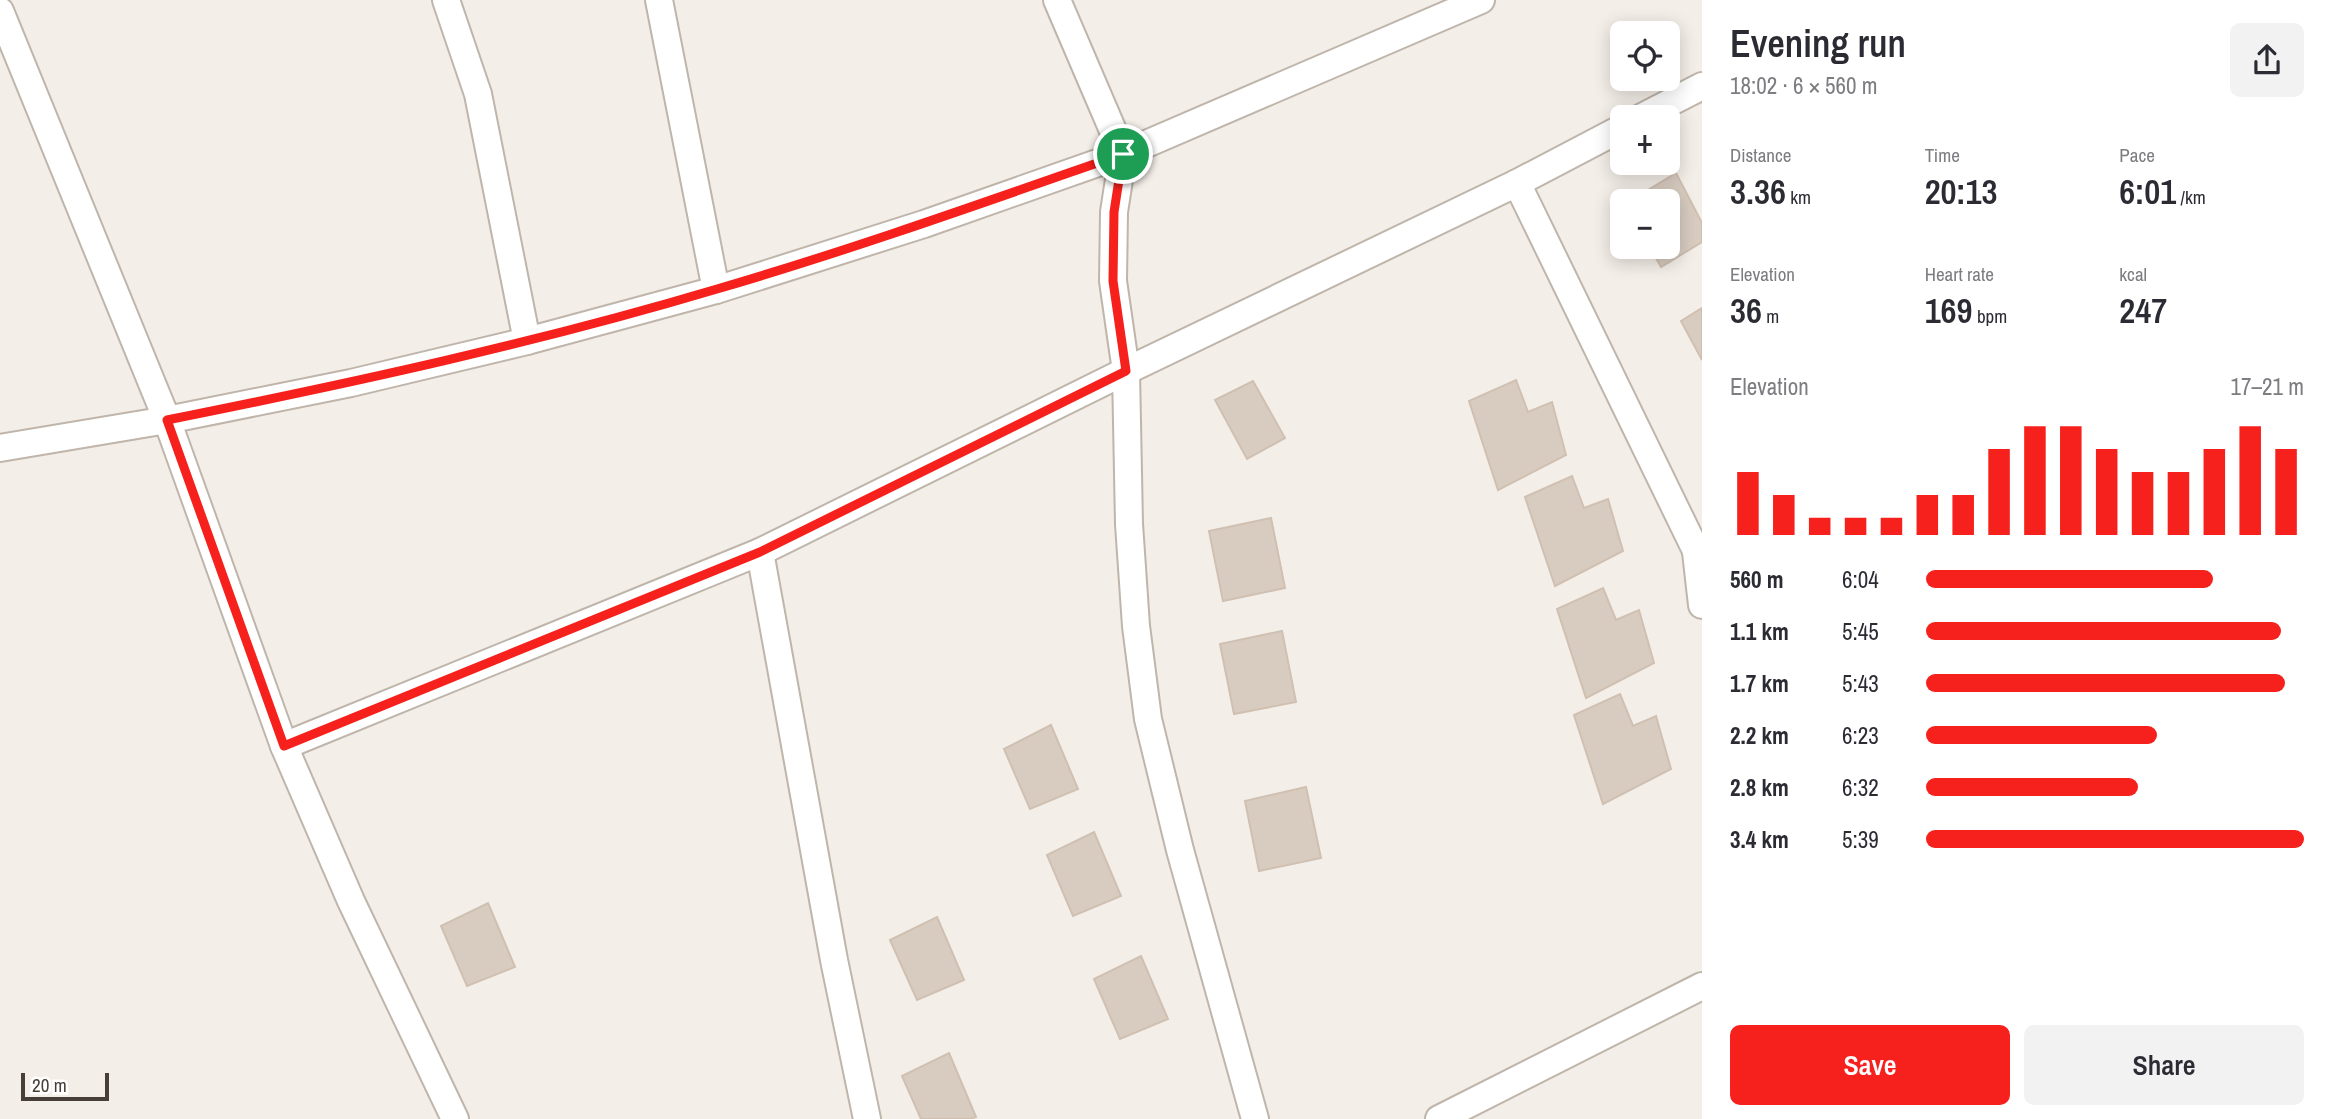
<!DOCTYPE html>
<html lang="en">
<head>
<meta charset="utf-8">
<style>
	body { margin:0; font-family:"Archivo Narrow",sans-serif; background:#f2f2f3; color:#2b2b33; height:100vh; display:flex; flex-direction:column; font-size:26px; white-space:nowrap }
	* { box-sizing:border-box; margin:0 }
	p { font-size:23px; color:#7c7c81 }
	.icon { flex:none; width:38px; height:38px; fill:none; stroke:currentColor; stroke-width:2; stroke-linecap:round; stroke-linejoin:round }
	.map { position:relative; flex:1; overflow:hidden }
	.drawer { display:flex; flex-direction:column; background:#fff; width:630px }
	.drawer>* { flex:none }
	.tools { position:absolute; left:1610px; top:21px; display:grid; gap:14px }
	.tools a { display:grid; place-items:center; width:70px; height:70px; border-radius:10px; background:#fff; box-shadow:0 4px 18px #0003; font-size:35px }
	.scale { position:absolute; left:21px; bottom:18px; width:88px; box-sizing:border-box; padding-left:7px; border:4px solid #473e37; border-top:0; font-size:19px; line-height:24px; white-space:nowrap; color:#473e37; -webkit-text-stroke:5px #fff; paint-order:stroke }
	.pin { position:absolute; display:grid; place-items:center; width:60px; height:60px; color:#fff; margin:-30px; border:4px solid #fff; border-radius:50%; box-shadow:0 2px 7px #0007 }
	.round { display:grid; place-items:center; flex:none; width:74px; height:74px; border-radius:10px; background:#f2f2f3 }
	.overview { display:flex; align-items:center; justify-content:space-between; height:119px; padding:0 28px }
	h1 { font-size:38px; font-weight:600; line-height:52px }
	.stats { display:grid; grid-template-columns:repeat(3,1fr); gap:10px; height:119px; padding:7px 28px }
	.stats div { display:grid; align-content:center }
	.stats b { font-size:35px; font-weight:600 }
	.stats small { font-size:19px; font-weight:400 }
	.stats p { font-size:19px }
	.chart { height:196px; padding:14px 28px }
	.chart p { display:flex; justify-content:space-between }
	.chart svg { width:100%; height:126px; margin-top:7px; stroke:#f6201c; stroke-width:6 }
	.button { display:flex; gap:14px; margin-top:auto; padding:14px 28px }
	.button a { flex:1; height:80px; border-radius:10px; background:#f6201c; color:#fff; font-size:28px; font-weight:600; line-height:80px; text-align:center }
	.button a+a { background:#f2f2f3; color:#2b2b33 }
	ul { padding:0 28px; list-style:none; font-size:23px }
	li { display:grid; grid-template-columns:112px 84px 1fr; align-items:center; height:52px }
	li i { height:18px; border-radius:9px; background:#f6201c }
	main { display:flex; flex:1; min-height:0 }
	.map>svg:first-child { display:block }
	.building { fill:#d8ccc0; stroke:#d0c0b1; stroke-width:2 }
	.lines { fill:none; stroke-linecap:round; stroke-linejoin:round }
	.street-casing { stroke:#bfb5aa; stroke-width:30 }
	.street { stroke:#fff; stroke-width:26 }
	.route-casing { stroke:#fff; stroke-width:14 }
	.route { stroke:#f6201c; stroke-width:9 }
</style>
</head>
<body>
<main>
<div class="map">
<svg width="1702" height="1119" viewBox="0 0 1702 1119">
	<rect width="100%" height="100%" fill="#f4eee8"/>
	<g class="building">
		<path d="M1676 173 1702 223V242L1661 267 1650 247H1668V201H1630Z"/>
		<path d="M1702 308V360L1681 321Z"/>
		<path d="M1516 380 1528 412 1552 402 1566 455 1498 490 1469 401Z"/>
		<path d="M1253 381 1285 438 1247 459 1215 400Z"/>
		<path d="M1572 476 1584 508 1608 499 1623 551 1555 586 1525 497Z"/>
		<path d="M1271 518 1285 588 1223 601 1209 531Z"/>
		<path d="M1603 588 1616 620 1639 610 1654 663 1586 698 1557 609Z"/>
		<path d="M1282 631 1296 702 1234 714 1220 644Z"/>
		<path d="M1620 694 1633 726 1656 716 1671 769 1603 804 1574 715Z"/>
		<path d="M1051 725 1078 789 1030 809 1004 749Z"/>
		<path d="M1306 787 1321 858 1259 871 1245 801Z"/>
		<path d="M1094 832 1121 896 1073 916 1047 855Z"/>
		<path d="M488 903 515 967 467 986 441 926Z"/>
		<path d="M937 917 964 980 917 1000 890 940Z"/>
		<path d="M1141 956 1168 1019 1120 1039 1094 979Z"/>
		<path d="M949 1053 976 1117 970 1119H921L902 1076Z"/>
	</g>
	<g class="lines">
		<g class="street-casing">
			<g id="street">
				<path d="M446 0 478 94 527 341"/>
				<path d="M659 0 716 290"/>
				<path d="M1057 0 1123 154 1114 212 1113 281 1126 371 1129 524 1136 626 1148 719 1180 850 1255 1119"/>
				<path d="M0 11 167 420 284 746 351 901 455 1119"/>
				<path d="M1642 117 1702 86"/>
				<path d="M1517 183 1702 563"/>
				<path d="M0 448 167 420 351 383 527 341 716 290 924 224 1123 154 1481 0"/>
				<path d="M760 552 834 960 867 1119"/>
				<path d="M1696 552 1702 605"/>
				<path d="M284 746 760 552 1126 371 1517 183 1622 128"/>
				<path d="M1439 1119 1702 986"/>
			</g>
		</g>
		<use href="#street" class="street"/>
	</g>
	<g class="lines">
		<g class="route-casing">
			<path id="route" d="M1123 154 1114 212 1113 281 1126 371 760 552 284 746 167 420C352 383 536 343 717 289 854 249 988 201 1123 154Z"/>
		</g>
		<use href="#route" class="route"/>
	</g>
</svg>
<div class="tools">
<a><svg class="icon" aria-label="locate" viewBox="0 0 24 24"><circle cx="12" cy="12" r="6"/><path d="M12 2v4M12 18v4M2 12h4M18 12h4"/></svg></a>
<a>+</a>
<a>−</a>
</div>
<div class="scale">20 m</div>
<div class="pin" style="left:1123px;top:154px;background:#1e9e55"><svg class="icon" aria-label="arrive" viewBox="0 0 24 24"><path d="M6 21V4h12l-3 4 3 4H6"/></svg></div>
</div>
<section class="drawer">
<div class="overview"><div><h1>Evening run</h1><p>18:02 · 6 × 560 m</p></div><a class="round"><svg class="icon" aria-label="share" viewBox="0 0 24 24"><path d="M12 15V3M7 8l5-5 5 5M5 13v7h14v-7"/></svg></a></div>
<div class="stats">
<div><p>Distance</p><b>3.36<small> km</small></b></div>
<div><p>Time</p><b>20:13</b></div>
<div><p>Pace</p><b>6:01<small> /km</small></b></div>
</div>
<div class="stats">
<div><p>Elevation</p><b>36<small> m</small></b></div>
<div><p>Heart rate</p><b>169<small> bpm</small></b></div>
<div><p>kcal</p><b>247</b></div>
</div>
<div class="chart"><p><span>Elevation</span>17–21 m</p>
<svg viewBox="0 0 160 44" preserveAspectRatio="none"><path d="M5 44V22M15 44V30M25 44V38M35 44V38M45 44V38M55 44V30M65 44V30M75 44V14M85 44V6M95 44V6M105 44V14M115 44V22M125 44V22M135 44V14M145 44V6M155 44V14"/></svg>
</div>
<ul>
<li><b>560 m</b>6:04<i style="width:76%"></i></li>
<li><b>1.1 km</b>5:45<i style="width:94%"></i></li>
<li><b>1.7 km</b>5:43<i style="width:95%"></i></li>
<li><b>2.2 km</b>6:23<i style="width:61%"></i></li>
<li><b>2.8 km</b>6:32<i style="width:56%"></i></li>
<li><b>3.4 km</b>5:39<i style="width:100%"></i></li>
</ul>
<div class="button"><a>Save</a><a>Share</a></div>
</section>
</main>
</body>
</html>
